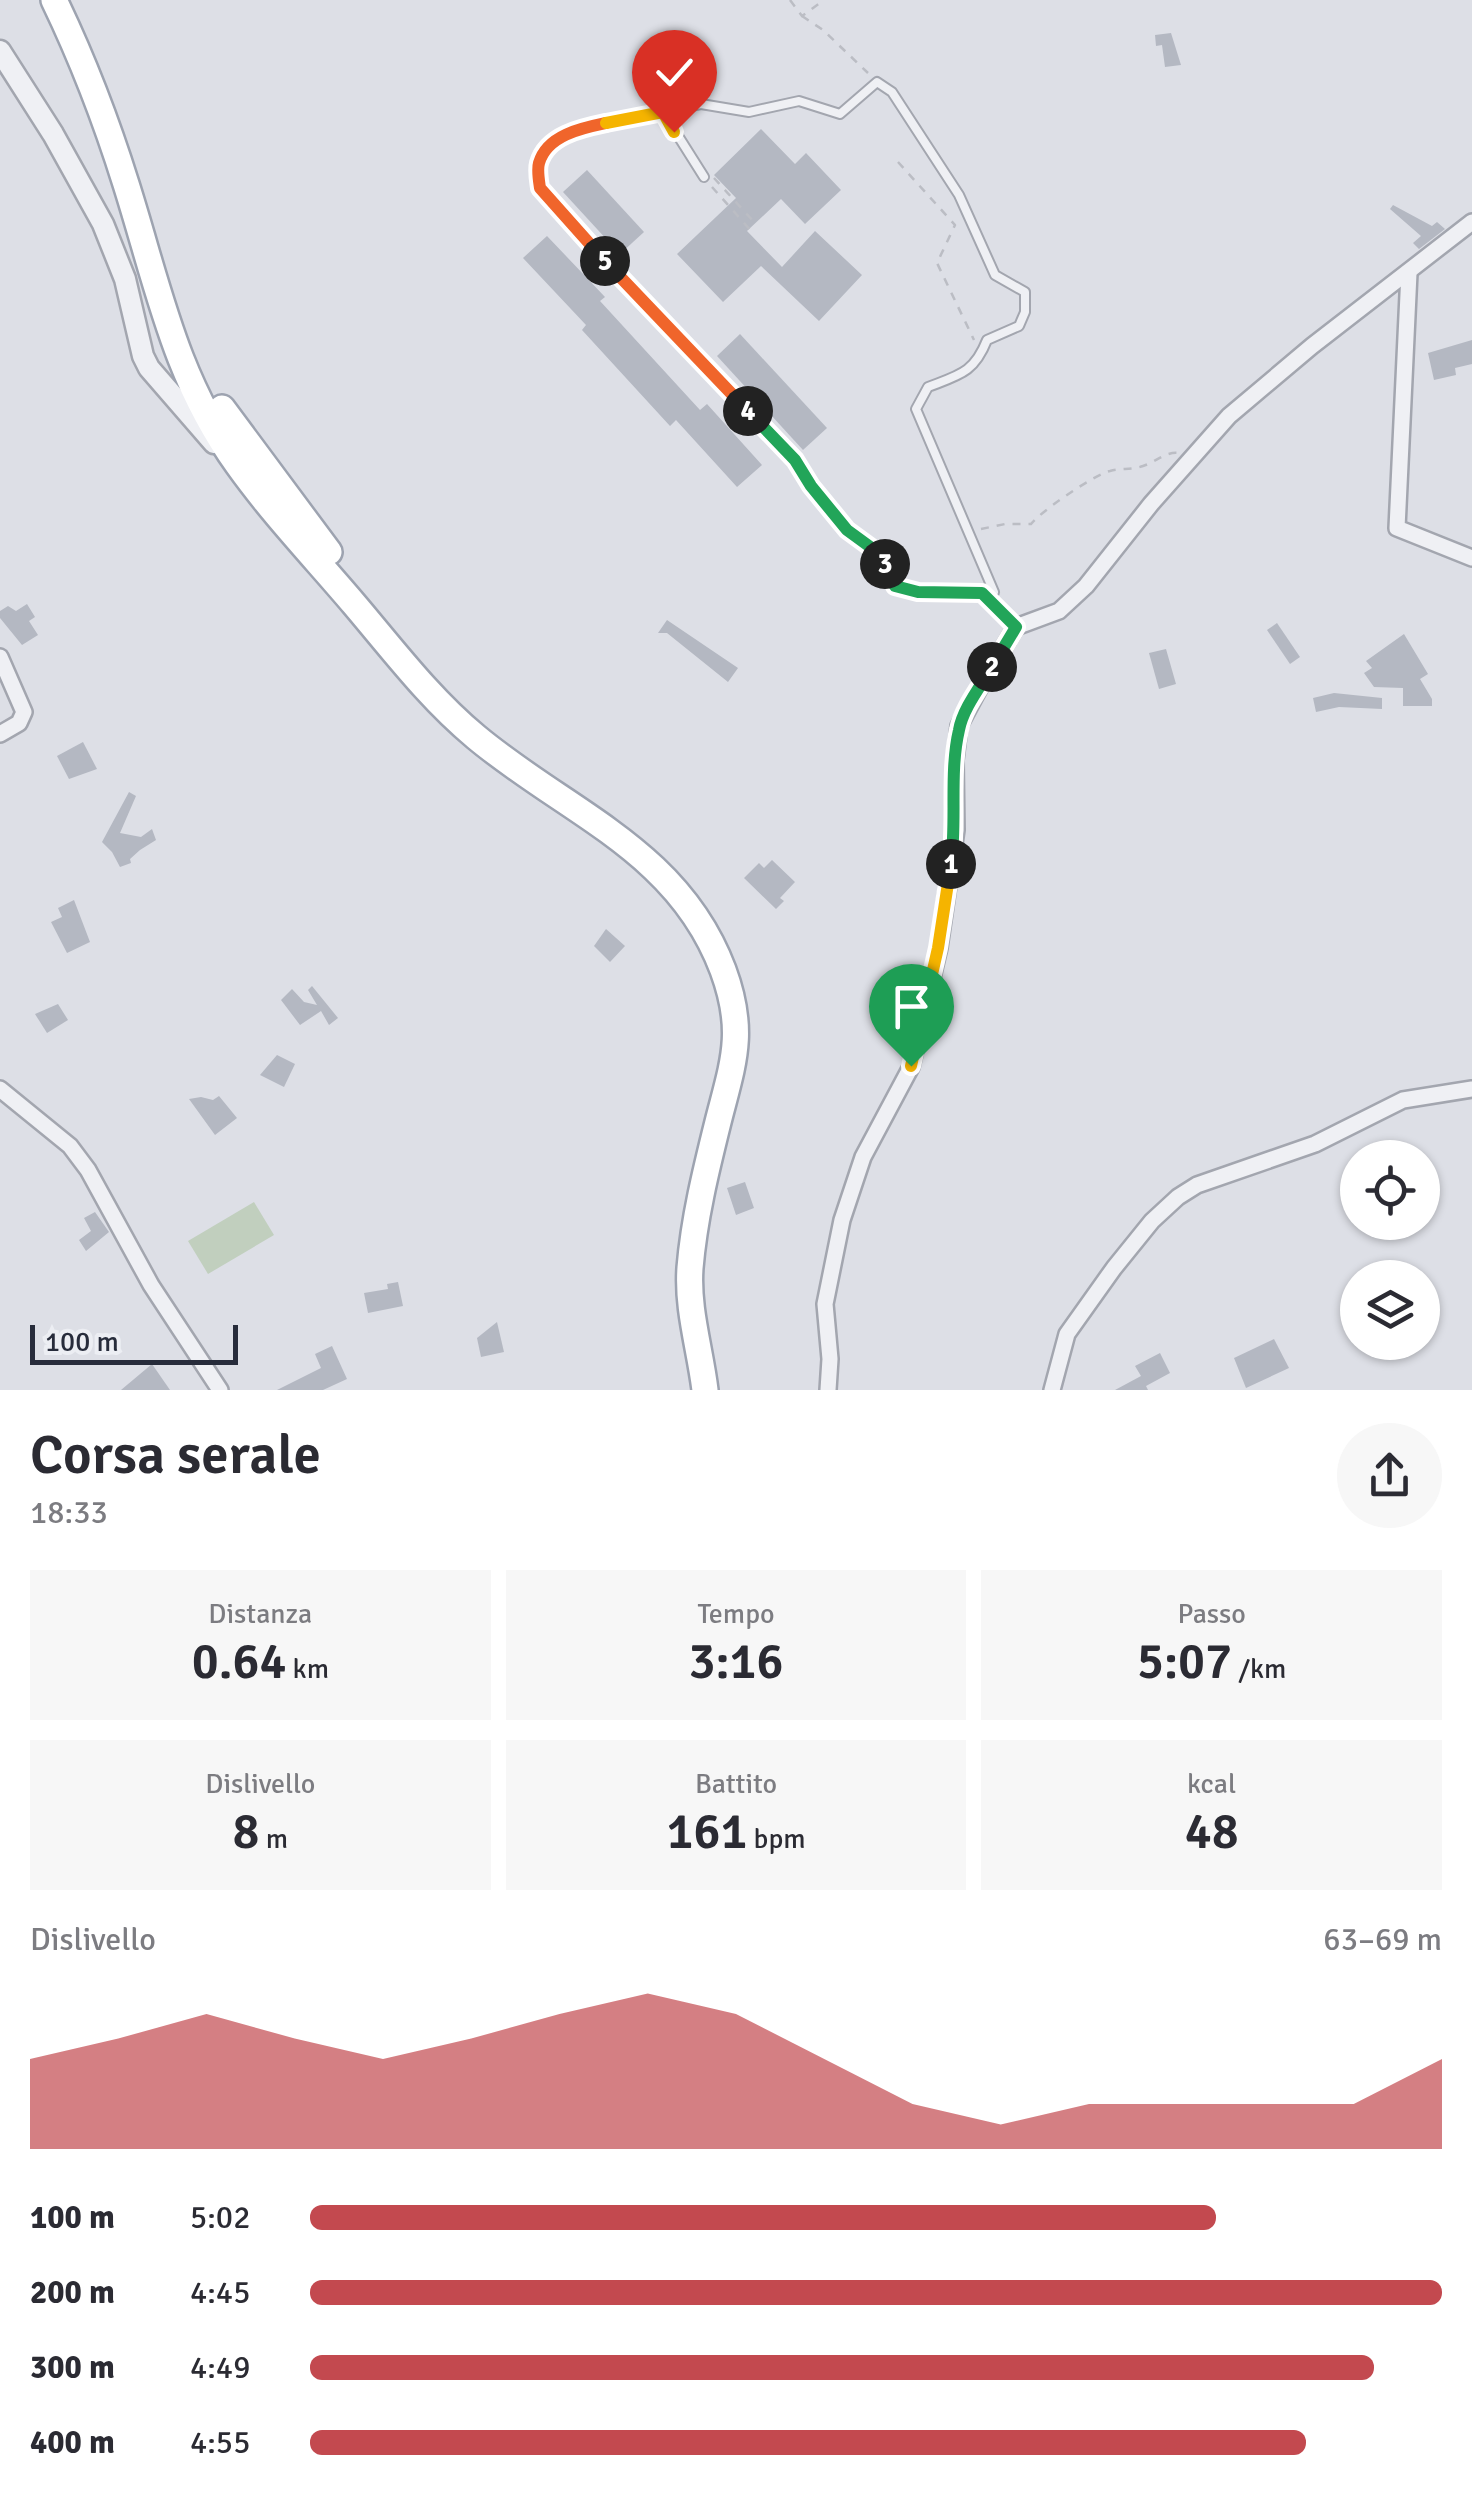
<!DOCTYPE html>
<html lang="it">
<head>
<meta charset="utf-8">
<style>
	body { margin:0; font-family:Signika,sans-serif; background:#f7f7f7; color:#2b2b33; height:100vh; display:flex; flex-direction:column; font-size:38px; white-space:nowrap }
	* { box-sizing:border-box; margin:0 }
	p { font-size:32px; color:#7c7c81 }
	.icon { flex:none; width:55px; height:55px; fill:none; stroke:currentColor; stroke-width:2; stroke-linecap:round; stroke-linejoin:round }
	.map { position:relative; height:1390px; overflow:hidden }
	.panel { display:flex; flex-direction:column; background:#fff; flex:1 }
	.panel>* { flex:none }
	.buttons { position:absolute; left:1340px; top:1140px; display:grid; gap:20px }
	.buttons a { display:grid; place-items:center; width:100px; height:100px; border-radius:50%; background:#fff; box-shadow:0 2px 8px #0004; font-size:50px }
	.scale { position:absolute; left:30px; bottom:25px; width:208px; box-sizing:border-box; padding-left:10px; border:5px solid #272c3b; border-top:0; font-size:28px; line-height:35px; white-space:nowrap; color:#272c3b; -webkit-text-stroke:8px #eceef3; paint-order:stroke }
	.pin { position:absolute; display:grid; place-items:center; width:85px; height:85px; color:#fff; margin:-102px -42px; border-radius:50% 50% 50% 0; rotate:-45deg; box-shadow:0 0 10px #0007 }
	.pin .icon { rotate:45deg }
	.km { position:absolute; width:50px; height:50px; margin:-25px; border-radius:50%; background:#222; color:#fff; font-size:28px; line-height:50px; text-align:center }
	.round { display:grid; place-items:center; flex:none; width:105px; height:105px; border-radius:52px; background:#f7f7f7 }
	.head { display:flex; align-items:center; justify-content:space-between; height:170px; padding:0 30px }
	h1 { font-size:55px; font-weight:600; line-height:75px }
	.metrics { display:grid; grid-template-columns:repeat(3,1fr); gap:15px; height:170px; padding:10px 30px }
	.metrics div { display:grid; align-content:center; border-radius:0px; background:#f7f7f7; text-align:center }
	.metrics b { font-size:50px; font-weight:600 }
	.metrics small { font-size:28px; font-weight:400 }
	.metrics p { font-size:28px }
	.chart { height:280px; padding:20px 30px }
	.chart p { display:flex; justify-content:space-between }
	.chart svg { width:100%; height:180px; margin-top:10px; fill:#c3494f; opacity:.7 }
	ul { padding:0 30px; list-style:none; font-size:32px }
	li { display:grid; grid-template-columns:160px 120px 1fr; align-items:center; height:75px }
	li i { height:25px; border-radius:12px; background:#c3494f }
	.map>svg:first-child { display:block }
	.green { fill:#c1cfbe }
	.building { fill:#b4b8c2 }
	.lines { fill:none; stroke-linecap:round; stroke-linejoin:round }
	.service-casing { stroke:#a3a6af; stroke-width:12 }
	.minor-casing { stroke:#a3a6af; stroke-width:20 }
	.tertiary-casing { stroke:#a3a6af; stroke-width:25 }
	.primary-casing { stroke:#9da3b0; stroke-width:30 }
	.path { stroke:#bbbdc4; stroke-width:2.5; stroke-dasharray:8 8; stroke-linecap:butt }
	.service { stroke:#eff0f4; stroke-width:8 }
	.minor { stroke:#eff0f4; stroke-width:15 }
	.tertiary { stroke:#eff0f4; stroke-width:20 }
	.primary { stroke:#fff; stroke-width:25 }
	.split-1-casing { stroke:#fff; stroke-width:20 }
	.split-2-casing { stroke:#fff; stroke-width:20 }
	.split-3-casing { stroke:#fff; stroke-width:20 }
	.split-4-casing { stroke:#fff; stroke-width:20 }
	.split-5-casing { stroke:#fff; stroke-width:20 }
	.split-6-casing { stroke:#fff; stroke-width:20 }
	.split-7-casing { stroke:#fff; stroke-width:20 }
	.split-1 { stroke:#f5b400; stroke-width:12 }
	.split-2 { stroke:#22a559; stroke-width:12 }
	.split-3 { stroke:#22a559; stroke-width:12 }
	.split-4 { stroke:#22a559; stroke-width:12 }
	.split-5 { stroke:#f0652b; stroke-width:12 }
	.split-6 { stroke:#f0652b; stroke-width:12 }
	.split-7 { stroke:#f5b400; stroke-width:12 }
</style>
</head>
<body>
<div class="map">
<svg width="1472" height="1390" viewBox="0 0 1472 1390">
	<rect width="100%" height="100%" fill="#dddfe6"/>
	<path class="green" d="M254 1202 274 1235 208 1274 188 1241Z"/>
	<g class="building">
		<path d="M1171 33 1181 65 1165 67 1162 45 1156 46 1155 35Z"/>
		<path d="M761 129 795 164 806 153 841 190 805 224 781 199 747 231 782 267 815 231 862 275 819 321 761 266 723 302 677 254 736 198 714 175Z"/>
		<path d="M587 170 644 232 620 254 563 192Z"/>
		<path d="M1393 205 1432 226 1437 222 1445 229 1419 249 1413 243 1421 236 1390 209Z"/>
		<path d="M547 236 605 297 600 301 700 410 707 404 762 465 737 487 676 420 670 426 582 330 586 325 523 258Z"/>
		<path d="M740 334 827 428 803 450 717 356Z"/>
		<path d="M1472 340V364L1455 368 1456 375 1434 380 1428 353Z"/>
		<path d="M27 604 35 617 29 621 38 635 22 645 0 618V611L8 606 16 611Z"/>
		<path d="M667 620 738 668 728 682 667 633H658Z"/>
		<path d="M1277 623 1300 657 1290 664 1267 630Z"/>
		<path d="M1404 634 1428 674 1420 679 1432 699V706H1403V688L1374 687 1364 673 1372 668 1366 661Z"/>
		<path d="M1166 649 1176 684 1159 689 1149 653Z"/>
		<path d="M1334 693 1382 698V709L1339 707 1316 712 1313 698Z"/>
		<path d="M83 742 97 769 69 779 57 756Z"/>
		<path d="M129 792 136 796 120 833 141 837 152 829 156 840 140 850 130 859 131 863 120 867 112 852 102 842Z"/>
		<path d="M772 860 795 882 780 898 784 901 776 909 744 878 759 863 764 868Z"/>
		<path d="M74 900 90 942 67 953 51 922 62 917 58 908Z"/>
		<path d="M606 929 625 946 610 962 594 946Z"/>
		<path d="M312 986 338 1018 329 1025 321 1011 300 1025 281 1000 292 989 304 1002 317 1005 308 990Z"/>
		<path d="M58 1004 68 1020 47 1033 35 1014Z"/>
		<path d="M277 1055 295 1064 284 1087 260 1075Z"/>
		<path d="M219 1096 237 1118 215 1135 189 1099 201 1097 213 1100Z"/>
		<path d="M745 1182 754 1208 736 1215 727 1188Z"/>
		<path d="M95 1212 109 1232 86 1251 79 1240 91 1231 84 1218Z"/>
		<path d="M398 1282 403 1306 368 1313 364 1293 388 1289 387 1284Z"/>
		<path d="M497 1322 504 1352 481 1357 477 1338Z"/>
		<path d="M1274 1339 1289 1368 1246 1388 1234 1358Z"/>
		<path d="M332 1346 347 1379 323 1390H277L321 1368 315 1354Z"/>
		<path d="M1160 1353 1170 1373 1146 1386 1148 1390H1115L1141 1376 1135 1366Z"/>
		<path d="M152 1364 170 1390H121Z"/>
	</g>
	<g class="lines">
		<g class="service-casing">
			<g id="service">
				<path d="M663 112 704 177"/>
				<path d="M988 597 994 592 916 409 928 387C959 375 974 373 987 340L1019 326 1025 312V292L995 275 959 195 892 92 877 82 840 114 799 101 749 112 701 104 579 128 550 144 539 163 540 188 561 215 795 460C809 483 825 505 844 526 865 549 883 553 895 586L918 592 982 593 1016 627"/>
			</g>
		</g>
		<g class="minor-casing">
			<g id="minor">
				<path d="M1409 273 1397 528 1472 558"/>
				<path d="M0 657 24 712 19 723 0 734"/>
				<path d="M0 1089 70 1146 88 1170 151 1285 220 1390"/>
				<path d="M828 1390 830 1359 825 1304 842 1220 863 1157 911 1067 939 948 956 830 955 760 959 726 981 685 1016 627 1059 611 1086 586 1151 504 1229 416 1312 346 1472 222"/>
				<path d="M1052 1390 1067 1334 1114 1268 1152 1221 1178 1197 1197 1185 1315 1144 1403 1100 1472 1089"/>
			</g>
		</g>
		<g class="tertiary-casing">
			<path id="tertiary" d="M0 51 53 134 103 224 125 279 143 356 149 368 214 443"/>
		</g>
		<g class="primary-casing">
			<g id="primary">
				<path d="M54 0C83 60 106 120 126 184 158 285 174 376 238 465 273 514 315 558 354 604 393 650 430 699 476 737 567 813 678 850 723 970 746 1032 733 1063 718 1122 706 1170 694 1219 690 1268 687 1309 700 1349 705 1390"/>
				<path d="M222 408 329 552"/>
			</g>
		</g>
		<g class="path">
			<path d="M790 0 802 16 824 0"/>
			<path d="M802 16 823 30 868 73"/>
			<path d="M898 162 955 225 937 263 974 340"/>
			<path d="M714 178 754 222"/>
			<path d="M712 187 753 233"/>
			<path d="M981 529 1005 524H1031C1040 512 1095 474 1110 471 1121 468 1132 470 1143 466 1156 462 1166 451 1179 453"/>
		</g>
		<use href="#service" class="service"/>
		<use href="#minor" class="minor"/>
		<use href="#tertiary" class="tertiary"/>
		<use href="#primary" class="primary"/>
	</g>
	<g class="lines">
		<g class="split-1-casing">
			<path id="split-1" d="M911 1066 938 948 951 864"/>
		</g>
		<g class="split-2-casing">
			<path id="split-2" d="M951 864C957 820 949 773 959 730 963 708 981 686 992 667"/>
		</g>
		<g class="split-3-casing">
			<path id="split-3" d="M885 564 895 586 918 592 982 593 1016 627 992 667"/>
		</g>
		<g class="split-4-casing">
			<path id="split-4" d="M748 411 795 460 811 486 847 530 873 549 885 564"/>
		</g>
		<g class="split-5-casing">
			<path id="split-5" d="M605 261 748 411"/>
		</g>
		<g class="split-6-casing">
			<path id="split-6" d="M605 261 540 188C539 181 537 170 539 163 547 135 582 128 606 123"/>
		</g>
		<g class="split-7-casing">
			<path id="split-7" d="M606 123 663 112 674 132"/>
		</g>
		<use href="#split-1" class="split-1"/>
		<use href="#split-2" class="split-2"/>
		<use href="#split-3" class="split-3"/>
		<use href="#split-4" class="split-4"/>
		<use href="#split-5" class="split-5"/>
		<use href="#split-6" class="split-6"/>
		<use href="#split-7" class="split-7"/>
	</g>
</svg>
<div class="buttons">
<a><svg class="icon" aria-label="locate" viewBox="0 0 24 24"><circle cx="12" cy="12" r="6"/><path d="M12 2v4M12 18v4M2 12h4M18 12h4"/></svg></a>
<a><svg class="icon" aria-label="layers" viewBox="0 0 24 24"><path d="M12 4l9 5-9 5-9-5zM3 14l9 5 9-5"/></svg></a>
</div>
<div class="scale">100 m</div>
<div class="pin" style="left:911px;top:1066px;background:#1e9e55"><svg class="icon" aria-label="arrive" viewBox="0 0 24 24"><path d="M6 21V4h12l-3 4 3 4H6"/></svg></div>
<div class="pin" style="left:674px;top:132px;background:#d93025"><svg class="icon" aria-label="check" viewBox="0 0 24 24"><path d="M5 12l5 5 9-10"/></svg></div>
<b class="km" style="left:951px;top:864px">1</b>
<b class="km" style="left:992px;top:667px">2</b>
<b class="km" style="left:885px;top:564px">3</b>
<b class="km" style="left:748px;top:411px">4</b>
<b class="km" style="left:605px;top:261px">5</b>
</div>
<section class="panel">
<div class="head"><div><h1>Corsa serale</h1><p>18:33</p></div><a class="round"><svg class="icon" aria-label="share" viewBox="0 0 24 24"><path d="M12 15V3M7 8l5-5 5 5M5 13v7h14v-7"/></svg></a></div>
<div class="metrics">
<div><p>Distanza</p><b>0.64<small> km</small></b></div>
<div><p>Tempo</p><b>3:16</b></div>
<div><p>Passo</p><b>5:07<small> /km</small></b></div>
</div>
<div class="metrics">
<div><p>Dislivello</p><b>8<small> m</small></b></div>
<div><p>Battito</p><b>161<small> bpm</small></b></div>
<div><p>kcal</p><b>48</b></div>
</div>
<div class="chart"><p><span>Dislivello</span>63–69 m</p>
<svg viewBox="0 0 160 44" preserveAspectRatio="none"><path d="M0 44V22L10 17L20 11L30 17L40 22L50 17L60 11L70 6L80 11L90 22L100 33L110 38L120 33L130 33L140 33L150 33L160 22V44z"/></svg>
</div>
<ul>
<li><b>100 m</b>5:02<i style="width:80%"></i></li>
<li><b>200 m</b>4:45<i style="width:100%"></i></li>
<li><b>300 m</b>4:49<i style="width:94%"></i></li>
<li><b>400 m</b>4:55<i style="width:88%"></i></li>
</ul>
</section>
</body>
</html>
